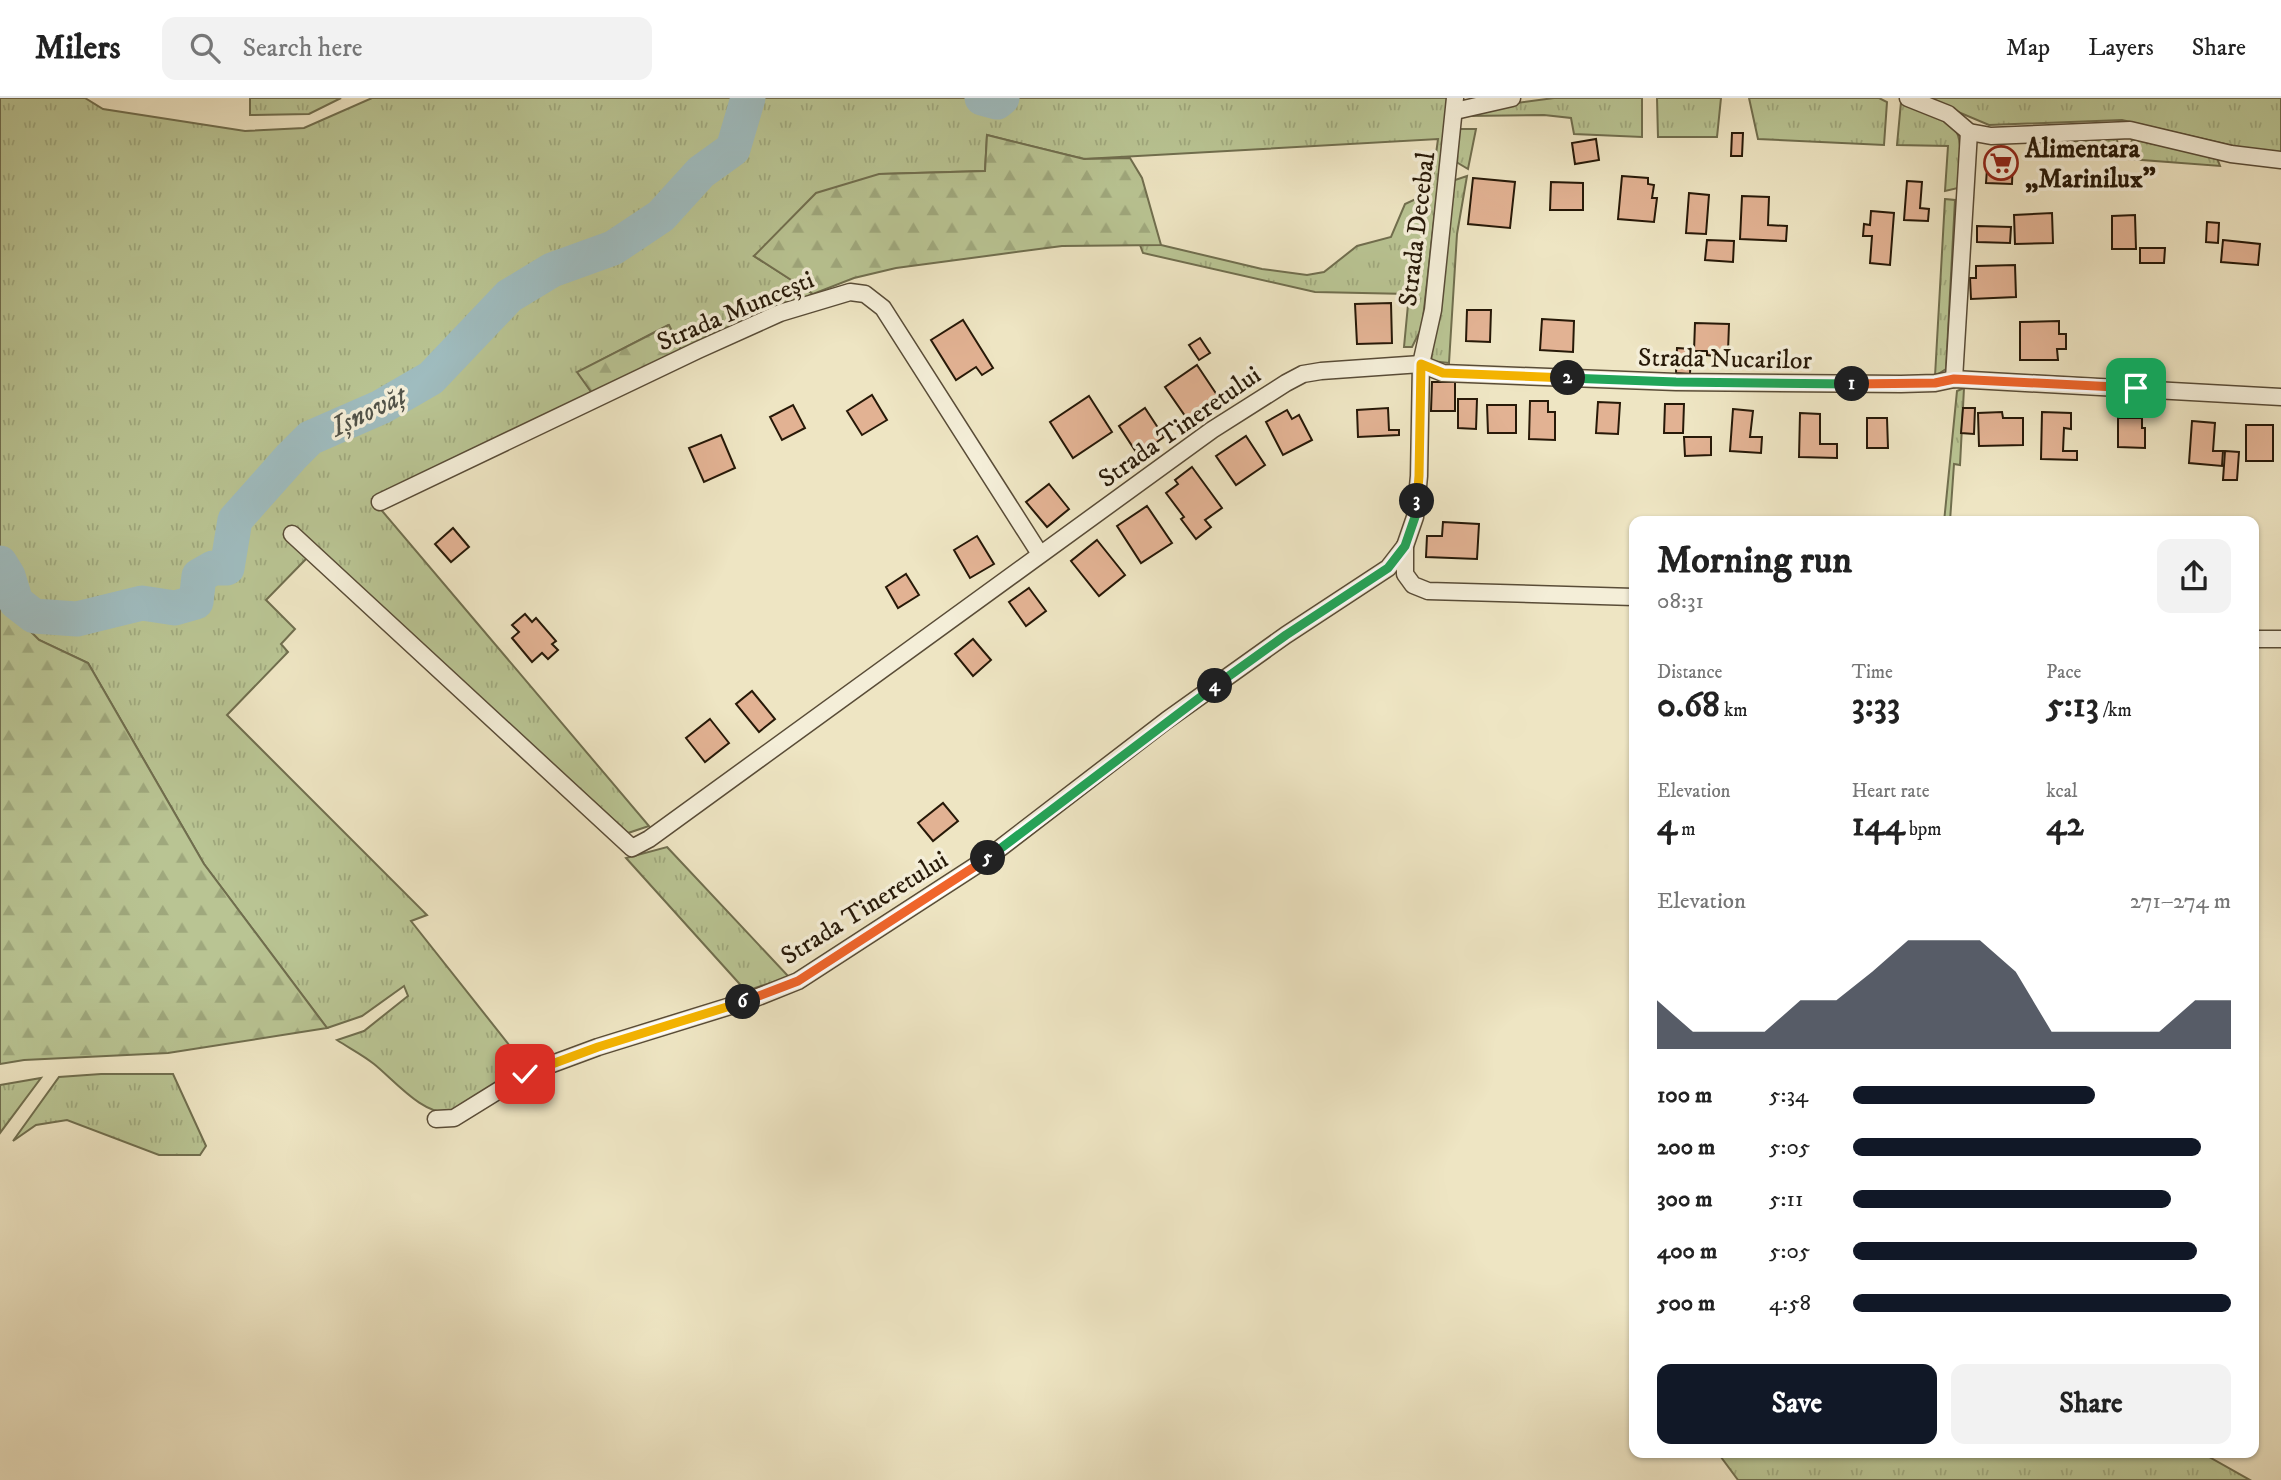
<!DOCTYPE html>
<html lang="en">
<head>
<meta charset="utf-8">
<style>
	body { margin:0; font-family:"IM FELL DW Pica",serif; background:#f2f2f2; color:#222; height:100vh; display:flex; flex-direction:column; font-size:26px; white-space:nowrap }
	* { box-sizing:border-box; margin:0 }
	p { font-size:23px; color:#767676 }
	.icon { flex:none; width:38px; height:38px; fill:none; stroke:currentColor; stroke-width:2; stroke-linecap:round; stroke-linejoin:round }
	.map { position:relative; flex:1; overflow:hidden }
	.sheet { position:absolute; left:1629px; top:418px; width:630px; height:942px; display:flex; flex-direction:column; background:#fff; border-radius:14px; box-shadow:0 2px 5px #0004 }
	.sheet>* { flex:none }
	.pin { position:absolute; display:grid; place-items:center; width:60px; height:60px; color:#fff; margin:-30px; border-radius:14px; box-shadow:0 4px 10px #0006 }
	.km { position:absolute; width:35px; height:35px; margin:-18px; border-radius:50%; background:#222; color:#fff; font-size:19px; line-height:35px; text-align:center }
	.round { display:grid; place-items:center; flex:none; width:74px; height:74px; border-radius:14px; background:#f2f2f2 }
	.headline { display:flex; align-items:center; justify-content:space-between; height:119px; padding:0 28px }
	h1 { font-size:38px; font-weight:700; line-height:52px }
	.stats { display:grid; grid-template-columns:repeat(3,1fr); gap:10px; height:119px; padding:7px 28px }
	.stats div { display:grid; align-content:center }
	.stats b { font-size:35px; font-weight:700 }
	.stats small { font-size:19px; font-weight:400 }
	.stats p { font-size:19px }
	.chart { height:196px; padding:14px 28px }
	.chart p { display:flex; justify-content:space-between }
	.chart svg { width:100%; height:126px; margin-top:7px; fill:#111827; opacity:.7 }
	.button { display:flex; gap:14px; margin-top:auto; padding:14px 28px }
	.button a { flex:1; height:80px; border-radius:14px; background:#111827; color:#fff; font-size:28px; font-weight:700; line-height:80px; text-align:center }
	.button a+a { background:#f2f2f2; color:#222 }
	ul { padding:0 28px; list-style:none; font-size:23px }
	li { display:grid; grid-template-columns:112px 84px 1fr; align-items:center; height:52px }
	li i { height:18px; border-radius:9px; background:#111827 }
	header { display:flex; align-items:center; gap:42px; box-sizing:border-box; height:98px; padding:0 35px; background:#fff; border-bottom:2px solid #e0e0e0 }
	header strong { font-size:33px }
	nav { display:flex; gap:38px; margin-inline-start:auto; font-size:24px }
	.search { width:490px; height:63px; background:#f2f2f2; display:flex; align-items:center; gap:18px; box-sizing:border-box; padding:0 24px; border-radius:14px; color:#767676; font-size:26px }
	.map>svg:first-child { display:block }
	.grass { fill:url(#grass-tufts); stroke:#706e4e; stroke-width:2 }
	.forest { fill:url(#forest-firs); stroke:#706e4e; stroke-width:2 }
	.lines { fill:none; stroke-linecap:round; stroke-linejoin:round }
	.river { stroke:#9fbcbf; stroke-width:35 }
	.building { fill:#e2b293; stroke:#271908; stroke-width:2 }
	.minor-casing { stroke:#594c37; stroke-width:19 }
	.minor { stroke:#f4eed8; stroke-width:16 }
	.split-1-casing { stroke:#fff; stroke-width:14 }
	.split-2-casing { stroke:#fff; stroke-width:14 }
	.split-3-casing { stroke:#fff; stroke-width:14 }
	.split-4-casing { stroke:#fff; stroke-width:14 }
	.split-5-casing { stroke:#fff; stroke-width:14 }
	.split-6-casing { stroke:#fff; stroke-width:14 }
	.split-7-casing { stroke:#fff; stroke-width:14 }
	.split-1 { stroke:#f0652b; stroke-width:9 }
	.split-2 { stroke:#22a559; stroke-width:9 }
	.split-3 { stroke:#f5b400; stroke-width:9 }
	.split-4 { stroke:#22a559; stroke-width:9 }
	.split-5 { stroke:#22a559; stroke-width:9 }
	.split-6 { stroke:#f0652b; stroke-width:9 }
	.split-7 { stroke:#f5b400; stroke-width:9 }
	.labels { text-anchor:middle; stroke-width:7; stroke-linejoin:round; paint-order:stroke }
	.poi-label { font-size:26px; font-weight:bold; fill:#271908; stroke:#f4eed8; text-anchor:start }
	.street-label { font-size:26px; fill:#271908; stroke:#f4eed8 }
	.water-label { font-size:28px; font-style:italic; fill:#515248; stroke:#f4eed8 }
</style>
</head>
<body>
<header>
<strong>Milers</strong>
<div class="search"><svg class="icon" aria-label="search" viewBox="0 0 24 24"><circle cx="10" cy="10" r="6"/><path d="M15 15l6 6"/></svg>Search here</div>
<nav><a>Map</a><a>Layers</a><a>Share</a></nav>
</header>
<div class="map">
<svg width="2281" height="1382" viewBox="0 0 2281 1382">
	<defs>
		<pattern id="grass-tufts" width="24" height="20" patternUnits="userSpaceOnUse" patternTransform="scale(1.75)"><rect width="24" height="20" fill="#b9c493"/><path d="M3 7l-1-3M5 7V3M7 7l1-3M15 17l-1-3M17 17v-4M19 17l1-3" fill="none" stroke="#9fa87d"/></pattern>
		<pattern id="forest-firs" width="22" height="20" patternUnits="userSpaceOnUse" patternTransform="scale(1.75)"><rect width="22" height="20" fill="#b9c493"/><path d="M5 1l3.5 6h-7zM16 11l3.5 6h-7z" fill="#9fa87d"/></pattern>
	</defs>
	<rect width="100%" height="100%" fill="#eee5c3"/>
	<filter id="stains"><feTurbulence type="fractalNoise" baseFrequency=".00286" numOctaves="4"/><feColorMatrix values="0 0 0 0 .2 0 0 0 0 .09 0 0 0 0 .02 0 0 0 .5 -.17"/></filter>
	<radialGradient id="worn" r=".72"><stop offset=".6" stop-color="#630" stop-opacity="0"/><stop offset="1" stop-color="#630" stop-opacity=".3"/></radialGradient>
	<g class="grass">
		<path d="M0 0H85L103 11 245 33 304 30 372 0H1448L1422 229 1412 249H1404L1409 196 1315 194 1143 155 1140 147H1161L1262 171 1307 177 1324 174 1357 148 1391 139 1405 106 1431 94 1438 41 1084 61 987 37 985 73 880 76 754 158 813 196 681 252 668 227 578 274 592 295 372 401 649 728 628 735 306 440V461L266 502 295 531 281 546 288 554 227 617 427 817 411 823 525 967C505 981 475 1009 451 1014 424 1019 394 982 374 966 363 957 349 950 337 942L364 933 408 898 404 888 362 918 327 930 204 766 88 565 39 542 5 508 0 500Z"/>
		<path d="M250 0H341L309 16 250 17Z"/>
		<path d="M1554 0H1642V39L1574 36 1571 20 1544 17 1468 18 1509 6Z"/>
		<path d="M1657 0H1721L1717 39H1658Z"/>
		<path d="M1749 0H1879L1887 4 1884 47 1758 41Z"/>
		<path d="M1925 0H2281V55L2238 49 2122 22 1989 27Z"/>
		<path d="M1901 4C1962 28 1964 23 1958 90L1945 93 1948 48 1897 47Z"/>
		<path d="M1460 31H1476L1468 71 1453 62Z"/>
		<path d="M2117 38 2118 61 2029 54V44Z"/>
		<path d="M2132 41 2217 60 2220 68 2129 61Z"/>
		<path d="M1467 78 1457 136 1449 265 1431 263 1452 83Z"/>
		<path d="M1945 101 1955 102 1946 271 1935 278Z"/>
		<path d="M1964 290 1960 367 1954 366 1950 423 1944 424 1957 293Z"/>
		<path d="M667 749 789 879 746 893 626 760Z"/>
		<path d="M101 976H173L206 1048 200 1057H159L67 1022 36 1027 13 1043 59 979Z"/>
		<path d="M41 980 0 1035V987Z"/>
		<path d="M1718 1355H2202L2250 1382H1738Z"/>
	</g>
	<g class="forest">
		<path d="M987 37 1084 61 1130 60 1142 80 1161 147 1062 148 896 170 854 180 813 196 754 158 816 95 879 76 985 73Z"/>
		<path d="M669 227 681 252 592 295 577 274Z"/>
		<path d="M0 500 5 508 39 542 88 565 204 766 327 930 168 955 24 962 0 966Z"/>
	</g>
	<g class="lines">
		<g class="river">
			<path d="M982 0 997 4 1002 0"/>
			<path d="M0 465 8 478 16 504 34 518 77 521 142 505 175 510 196 504 199 478 213 470H227L235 422 291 359 310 340 381 309 431 280 509 198 552 172 613 150 661 118 701 74 733 51 748 0"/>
		</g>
	</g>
	<g class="building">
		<path d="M1732 35H1743L1742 58H1731Z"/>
		<path d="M1596 41 1599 62 1575 66 1572 45Z"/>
		<path d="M1988 57 2013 58 2012 86 1986 85Z"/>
		<path d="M1622 78 1648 80V86L1654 87 1652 100H1657L1654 124 1618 121Z"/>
		<path d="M1473 80 1515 84 1510 130 1468 126Z"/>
		<path d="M1907 83 1922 84 1920 110 1929 111 1928 123 1904 122Z"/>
		<path d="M1551 84 1583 85V112H1550Z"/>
		<path d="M1689 95 1709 97 1706 136 1686 135Z"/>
		<path d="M1742 98 1769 99 1768 127 1787 128 1786 143 1740 141Z"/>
		<path d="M1871 113 1894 115 1890 167 1870 165 1872 138H1863L1864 126 1870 127Z"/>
		<path d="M2052 115 2053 145 2015 146 2014 117Z"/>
		<path d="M2135 117 2136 151H2112V118Z"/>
		<path d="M2207 124 2219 125 2218 145 2206 144Z"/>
		<path d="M1977 128 2011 129 2010 145 1977 144Z"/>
		<path d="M1707 142 1734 143 1733 164 1705 162Z"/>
		<path d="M2223 142 2260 146 2258 167 2221 164Z"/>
		<path d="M2140 150H2165L2164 165H2140Z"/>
		<path d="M2015 167 2016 199 1971 201 1970 180H1976V168Z"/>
		<path d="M1391 205 1392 245 1357 246 1355 206Z"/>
		<path d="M1467 212H1491L1490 244 1466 243Z"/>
		<path d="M1542 221 1574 223 1573 254 1540 252Z"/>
		<path d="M963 222 993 270 982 277 976 269 956 282 931 242Z"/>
		<path d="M2059 223V236H2066V251H2057L2058 262H2020V224Z"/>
		<path d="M1695 225 1729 226 1728 254H1715V258L1707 257V253H1694Z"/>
		<path d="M1200 240 1210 255 1199 262 1189 247Z"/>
		<path d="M1677 250 1691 251 1690 276 1676 275Z"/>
		<path d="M1197 267 1221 303 1190 325 1165 289Z"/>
		<path d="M1432 284H1455V313H1431Z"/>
		<path d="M872 297 887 322 862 337 847 313Z"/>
		<path d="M1089 298 1112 334 1073 360 1050 324Z"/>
		<path d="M1458 301H1477L1476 331 1458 330Z"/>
		<path d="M1530 303H1548V314H1555V342L1529 341Z"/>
		<path d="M1598 304 1620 305 1618 336 1596 335Z"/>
		<path d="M1665 306H1684L1683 335H1664Z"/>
		<path d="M793 307 805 330 782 342 770 319Z"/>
		<path d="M1487 307H1516V335H1488Z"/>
		<path d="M1145 310 1164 339 1138 357 1119 328Z"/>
		<path d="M1388 310 1389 332H1399V337L1358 339 1357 312Z"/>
		<path d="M1963 310H1975L1974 336 1961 335Z"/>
		<path d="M1733 311 1753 313 1750 339H1762L1761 355 1730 353Z"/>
		<path d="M1287 312 1292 321 1299 317 1312 342 1283 357 1266 324Z"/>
		<path d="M2002 314 2003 320H2023V347L1979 348 1978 315Z"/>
		<path d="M2042 314 2071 315V331L2064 330 2063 353H2077V362L2041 361Z"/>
		<path d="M1800 315 1820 316V346H1837V360L1799 359Z"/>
		<path d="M1867 320H1887L1888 350H1867Z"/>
		<path d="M2118 320H2142V330H2145V350L2118 349Z"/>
		<path d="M2192 323 2215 325 2213 353H2223L2222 368 2189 365Z"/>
		<rect x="2246" y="327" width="27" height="36"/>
		<path d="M721 337 735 370 704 384 689 350Z"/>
		<path d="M1246 338 1265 367 1236 387 1216 358Z"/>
		<path d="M1684 339H1711V357L1685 358Z"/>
		<path d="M2225 353 2239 354 2237 382H2223Z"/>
		<path d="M1192 369 1222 410 1205 422 1211 429 1196 441 1181 421 1184 419 1166 395 1178 386 1175 382Z"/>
		<path d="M1049 386 1069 411 1047 429 1026 404Z"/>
		<path d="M1147 408 1172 445 1141 465 1117 428Z"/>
		<path d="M1443 424 1479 426 1477 461 1426 459 1427 438H1442Z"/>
		<path d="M453 430 469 449 451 464 435 446Z"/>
		<path d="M977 438 994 466 970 480 954 452Z"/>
		<path d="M1097 442 1125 477 1099 498 1071 463Z"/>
		<path d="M906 476 919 497 898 510 886 489Z"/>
		<path d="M1029 490 1046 513 1026 528 1009 504Z"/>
		<path d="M525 516 532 524 536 520 556 543 552 546 558 552 548 561 542 555 532 564 512 540 519 534 512 527Z"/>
		<path d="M973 541 991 562 973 578 955 556Z"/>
		<path d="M752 593 775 621 759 634 736 606Z"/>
		<path d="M710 621 729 645 705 664 686 640Z"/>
		<path d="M943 705 958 723 933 743 918 725Z"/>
	</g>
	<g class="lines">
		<g class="minor-casing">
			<g id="minor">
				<path d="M1455 0 1433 212 1421 266 1419 378 1415 419 1405 448V476L1413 487 1428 493 1634 499"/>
				<path d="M1908 0 1948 16 1969 34 1991 38 2130 32 2231 56 2281 62"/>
				<path d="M1455 13 1512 0"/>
				<path d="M1954 281 1969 34"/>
				<path d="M380 404 698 252 780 215 850 194 865 196 883 210 1040 456"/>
				<path d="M292 436 632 750 649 741 1212 332 1286 285 1303 276 1321 273 1421 266 1443 275 1676 284 1901 286 1935 285 1954 281 2281 299"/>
				<path d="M2254 541H2281"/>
				<path d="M436 1021 454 1020 525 976 598 949 753 901 798 883 986 761 1167 622 1286 537 1388 470 1405 448"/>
			</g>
		</g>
		<use href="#minor" class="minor"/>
	</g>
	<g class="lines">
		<g class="split-1-casing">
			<path id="split-1" d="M1852 286 1935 285 1954 281 2136 290"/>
		</g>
		<g class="split-2-casing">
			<path id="split-2" d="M1568 280 1676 284 1852 286"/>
		</g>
		<g class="split-3-casing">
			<path id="split-3" d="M1417 403 1419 378 1421 266 1443 275 1568 280"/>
		</g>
		<g class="split-4-casing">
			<path id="split-4" d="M1215 588 1286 537 1388 470 1405 448 1415 419 1417 403"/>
		</g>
		<g class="split-5-casing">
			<path id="split-5" d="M988 760 1215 588"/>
		</g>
		<g class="split-6-casing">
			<path id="split-6" d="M743 904 798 883 988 760"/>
		</g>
		<g class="split-7-casing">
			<path id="split-7" d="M525 976 598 949 743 904"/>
		</g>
		<use href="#split-1" class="split-1"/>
		<use href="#split-2" class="split-2"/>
		<use href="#split-3" class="split-3"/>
		<use href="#split-4" class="split-4"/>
		<use href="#split-5" class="split-5"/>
		<use href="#split-6" class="split-6"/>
		<use href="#split-7" class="split-7"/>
	</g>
	<defs>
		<g id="supermarket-ring" transform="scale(1.75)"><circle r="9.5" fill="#f4eed8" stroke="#8f2418" stroke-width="1.5"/><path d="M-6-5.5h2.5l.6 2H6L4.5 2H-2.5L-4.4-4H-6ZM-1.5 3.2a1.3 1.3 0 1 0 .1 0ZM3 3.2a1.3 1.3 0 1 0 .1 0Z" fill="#8f2418"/></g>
	</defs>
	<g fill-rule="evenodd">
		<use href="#supermarket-ring" x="2001" y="65"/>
	</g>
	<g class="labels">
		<g class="poi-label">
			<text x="2025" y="59">Alimentara<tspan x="2025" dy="30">„Marinilux”</tspan></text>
		</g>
		<g class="street-label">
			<text transform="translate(1416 131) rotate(-83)" y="9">Strada Decebal</text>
			<text transform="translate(735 212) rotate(-23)" y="9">Strada Muncești</text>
			<text transform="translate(1725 260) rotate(1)" y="9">Strada Nucarilor</text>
			<text transform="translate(1179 328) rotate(-35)" y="9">Strada Tineretului</text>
			<text transform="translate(864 809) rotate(-32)" y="9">Strada Tineretului</text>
		</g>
		<g class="water-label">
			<text transform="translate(368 312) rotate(-26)" y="10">Ișnovăț</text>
		</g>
	</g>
	<rect width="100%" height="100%" filter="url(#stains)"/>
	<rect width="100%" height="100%" fill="url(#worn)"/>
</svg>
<div class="pin" style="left:2136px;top:290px;background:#1e9e55"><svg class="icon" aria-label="arrive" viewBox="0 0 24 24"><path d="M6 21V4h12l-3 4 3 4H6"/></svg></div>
<div class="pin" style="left:525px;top:976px;background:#d93025"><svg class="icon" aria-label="check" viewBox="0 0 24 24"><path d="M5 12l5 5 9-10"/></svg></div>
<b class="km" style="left:1852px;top:286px">1</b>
<b class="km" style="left:1568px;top:280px">2</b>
<b class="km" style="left:1417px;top:403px">3</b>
<b class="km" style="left:1215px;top:588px">4</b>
<b class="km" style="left:988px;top:760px">5</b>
<b class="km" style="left:743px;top:904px">6</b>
<section class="sheet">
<div class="headline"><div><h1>Morning run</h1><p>08:31</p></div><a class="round"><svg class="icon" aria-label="share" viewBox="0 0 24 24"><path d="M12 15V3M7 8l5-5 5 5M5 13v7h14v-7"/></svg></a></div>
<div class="stats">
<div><p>Distance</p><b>0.68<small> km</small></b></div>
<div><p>Time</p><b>3:33</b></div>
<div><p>Pace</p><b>5:13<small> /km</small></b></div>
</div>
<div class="stats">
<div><p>Elevation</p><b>4<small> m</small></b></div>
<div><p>Heart rate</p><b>144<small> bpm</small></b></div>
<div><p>kcal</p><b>42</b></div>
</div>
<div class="chart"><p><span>Elevation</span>271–274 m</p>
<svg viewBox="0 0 160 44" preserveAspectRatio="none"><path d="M0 44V27L10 38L20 38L30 38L40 27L50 27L60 17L70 6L80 6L90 6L100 17L110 38L120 38L130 38L140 38L150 27L160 27V44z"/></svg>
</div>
<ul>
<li><b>100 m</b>5:34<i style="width:64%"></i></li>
<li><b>200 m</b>5:05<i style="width:92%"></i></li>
<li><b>300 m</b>5:11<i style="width:84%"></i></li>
<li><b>400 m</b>5:05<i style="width:91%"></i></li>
<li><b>500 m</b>4:58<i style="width:100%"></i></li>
</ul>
<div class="button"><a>Save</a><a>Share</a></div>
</section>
</div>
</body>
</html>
